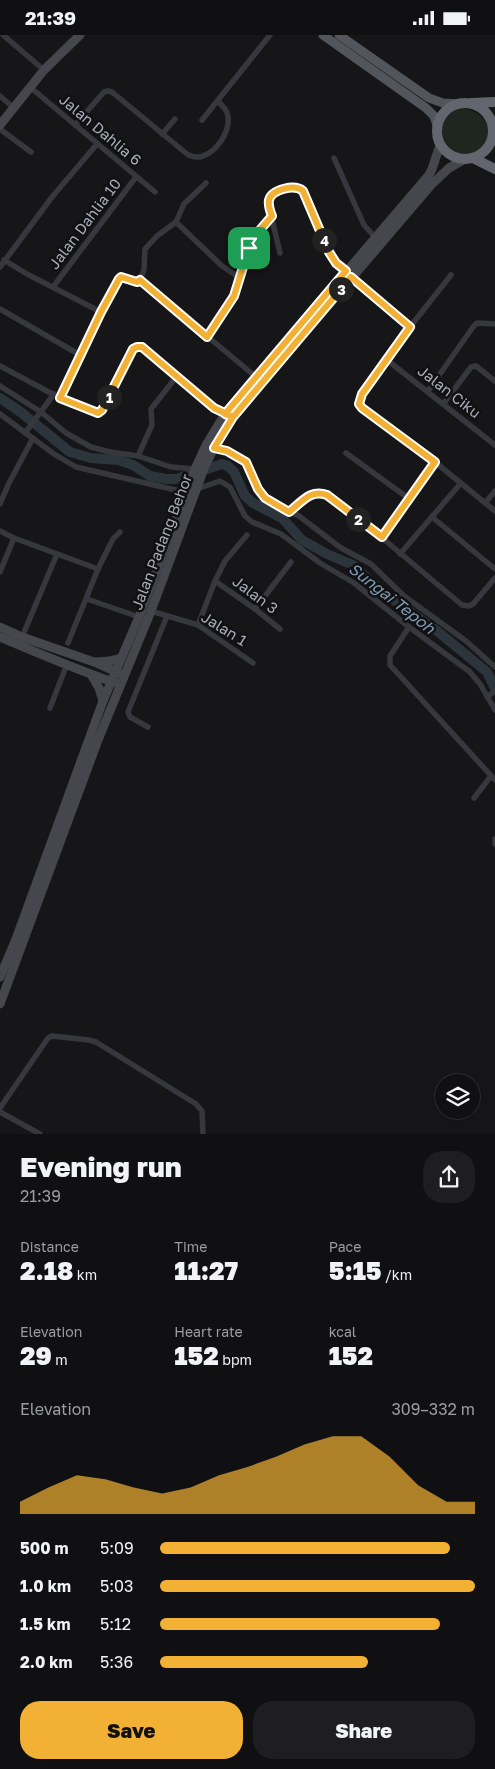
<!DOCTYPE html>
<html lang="en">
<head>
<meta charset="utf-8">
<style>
	body { margin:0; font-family:"Golos Text",sans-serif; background:#1e1e20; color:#f1f3f6; height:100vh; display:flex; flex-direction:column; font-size:19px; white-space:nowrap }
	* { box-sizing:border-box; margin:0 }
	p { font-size:16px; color:#9c9d9f }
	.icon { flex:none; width:28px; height:28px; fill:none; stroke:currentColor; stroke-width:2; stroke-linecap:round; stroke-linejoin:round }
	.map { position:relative; height:1099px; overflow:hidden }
	.drawer { display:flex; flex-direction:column; background:#101012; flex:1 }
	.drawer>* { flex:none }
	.controls { position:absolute; left:435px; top:1039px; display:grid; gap:10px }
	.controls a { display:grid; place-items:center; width:45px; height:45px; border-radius:50%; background:#101012; box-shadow:0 2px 8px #0003,0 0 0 1px #303032; font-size:25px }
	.pin { position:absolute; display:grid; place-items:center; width:42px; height:42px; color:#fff; margin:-21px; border-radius:10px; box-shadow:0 2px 8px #0006 }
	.km { position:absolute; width:25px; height:25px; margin:-12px; border-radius:50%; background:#222; color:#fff; font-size:14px; line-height:25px; text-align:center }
	.round { display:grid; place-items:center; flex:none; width:52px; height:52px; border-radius:20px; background:#1e1e20 }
	.summary { display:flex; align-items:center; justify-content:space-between; height:85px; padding:0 20px }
	h1 { font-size:28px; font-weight:800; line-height:38px }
	.stats { display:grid; grid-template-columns:repeat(3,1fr); gap:8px; height:85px; padding:5px 20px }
	.stats div { display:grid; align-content:center }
	.stats b { font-size:25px; font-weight:800 }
	.stats small { font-size:14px; font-weight:400 }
	.stats p { font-size:14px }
	.chart { height:140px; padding:10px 20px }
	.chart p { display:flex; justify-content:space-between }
	.chart svg { width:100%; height:90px; margin-top:5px; fill:#f2b134; opacity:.7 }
	.primary-button { display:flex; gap:10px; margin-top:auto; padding:10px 20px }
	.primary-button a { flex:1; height:58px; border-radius:20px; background:#f2b134; color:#111; font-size:20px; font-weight:800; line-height:58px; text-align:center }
	.primary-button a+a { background:#1e1e20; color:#f1f3f6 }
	ul { padding:0 20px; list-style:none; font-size:16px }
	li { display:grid; grid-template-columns:80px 60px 1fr; align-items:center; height:38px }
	li i { height:12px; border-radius:6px; background:#f2b134 }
	.status { display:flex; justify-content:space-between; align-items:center; height:35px; padding:0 25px; background:#101012; direction:ltr }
	.status svg { height:14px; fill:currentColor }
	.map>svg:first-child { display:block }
	.green { fill:#1e261f }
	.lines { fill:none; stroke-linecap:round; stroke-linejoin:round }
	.river { stroke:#2c353c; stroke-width:10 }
	.street { stroke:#37383d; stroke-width:5.5 }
	.secondary { stroke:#45474d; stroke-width:9 }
	.primary { stroke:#53555c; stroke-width:9 }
	.highway { stroke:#63666e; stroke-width:10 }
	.route-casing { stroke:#fff; stroke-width:10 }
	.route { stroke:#f2b134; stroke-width:6 }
	.labels { text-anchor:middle; stroke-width:5; stroke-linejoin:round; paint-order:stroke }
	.street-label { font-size:15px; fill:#a8adb8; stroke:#111113 }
	.water-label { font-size:16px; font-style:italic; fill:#7f9bb3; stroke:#111113 }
</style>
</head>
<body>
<div class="status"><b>21:39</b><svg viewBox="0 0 49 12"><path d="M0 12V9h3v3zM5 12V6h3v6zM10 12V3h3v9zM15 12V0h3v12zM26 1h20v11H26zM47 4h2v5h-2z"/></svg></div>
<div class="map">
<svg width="495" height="1099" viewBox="0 0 495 1099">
	<rect width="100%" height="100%" fill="#161618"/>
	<path class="green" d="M462 73C478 75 493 88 487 105 486 110 482 115 478 117 450 133 423 84 462 73Z"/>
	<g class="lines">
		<path class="river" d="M0 363 22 378 70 417 91 423 118 425 133 430 150 441 166 444H176L222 429 228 431 234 437 245 461 253 468 282 483 302 505 327 519 353 530 381 556 436 595 487 637 495 653"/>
		<g class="street">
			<path d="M3 0 44 35"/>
			<path d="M30 52 155 157"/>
			<path d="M0 61 14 73"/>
			<path d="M202 85 270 0"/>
			<path d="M75 90 104 57 108 56 112 57 187 119C207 132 231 100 228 82 228 75 222 71 218 66"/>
			<path d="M0 94 31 117"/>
			<path d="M162 99 175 84"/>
			<path d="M334 123 364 190 375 202"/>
			<path d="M176 187 222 231 240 243"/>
			<path d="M280 218 269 172C269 169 269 166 270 163 275 154 295 149 303 156L329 217 336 228 347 236"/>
			<path d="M4 225 27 239 101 277"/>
			<path d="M0 232 52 162 97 109"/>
			<path d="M451 240 410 292 362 359 359 369 362 373 435 427 495 476"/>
			<path d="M351 242 410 292"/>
			<path d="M140 245 256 342"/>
			<path d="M53 252 136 142"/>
			<path d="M0 274 80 320"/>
			<path d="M207 301 234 261 253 203 272 181"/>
			<path d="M387 325 495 410"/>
			<path d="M0 331 60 363 98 378 102 375 133 314 142 312 214 373 226 379"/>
			<path d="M0 351 41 377 66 398 91 412 110 417 138 421 171 432 195 434"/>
			<path d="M428 356 473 292 477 288 495 289"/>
			<path d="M60 363 101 277 119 244 125 242 137 247 140 245 144 235 145 214 157 201 176 187 184 169 206 148"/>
			<path d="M444 368 471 332 476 331 495 346"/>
			<path d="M0 379 54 419 76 432 180 456 186 459"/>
			<path d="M25 398 54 359"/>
			<path d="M214 413 227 416 246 427 258 454 265 463 299 481 341 513 371 529 404 561 466 606 495 632"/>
			<path d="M346 418 408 463"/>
			<path d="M138 421 152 390 151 374 177 341"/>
			<path d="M197 454 220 446 230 452 245 481 252 487 281 499 320 528 354 548 409 592 470 637 480 649 495 675"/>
			<path d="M485 468 495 456"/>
			<path d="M0 469 9 448 33 403"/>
			<path d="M289 477C302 466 310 454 327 461L381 502 462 570 469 571 473 569 495 543"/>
			<path d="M432 482 495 534"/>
			<path d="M0 496 14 503 98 534"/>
			<path d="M381 502 435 427"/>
			<path d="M400 519 461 448"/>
			<path d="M0 537 14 503"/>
			<path d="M215 546 255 574 280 594"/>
			<path d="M87 564 139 582"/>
			<path d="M255 574 291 527"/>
			<path d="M151 576 198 590 253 628"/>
			<path d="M198 590 215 546 225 526 247 500"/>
			<path d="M409 592 390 621V630L495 745"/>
			<path d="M22 602 57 519"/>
			<path d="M68 608 98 534 113 504 120 497"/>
			<path d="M487 662 495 656"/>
			<path d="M50 673 67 629"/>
			<path d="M148 692 130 682 128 677 167 581"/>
			<path d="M474 763 491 741"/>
			<path d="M495 804V809"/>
			<path d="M0 1073 48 1003 52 1001 89 1005 96 1007 196 1069 202 1076 203 1099"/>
			<path d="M0 1077 40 1099"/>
		</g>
		<g class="secondary">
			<path d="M0 90 44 35 80 0"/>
			<path d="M0 592 22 602 94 627 121 639"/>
			<path d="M0 602C38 618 77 635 116 648"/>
			<path d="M95 627 110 626 121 623"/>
			<path d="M92 641 99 653 103 666"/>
			<path d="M0 942 16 904 103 666 139 582 195 434 206 410 225 379 429 140 432 134 440 110"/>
			<path d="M0 969 98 705 151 576 205 431 214 413 233 382 431 150 449 133 465 124"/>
		</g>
		<g class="primary">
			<path d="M323 0 426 73 434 81 437 90"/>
			<path d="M339 0 429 63 443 68 459 69"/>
		</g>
		<g class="highway">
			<path d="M472 68 495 67"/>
			<circle cx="465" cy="96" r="28"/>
			<path d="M473 123 495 134"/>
		</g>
	</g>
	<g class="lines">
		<g class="route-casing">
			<path id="route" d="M249 213 234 261 207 302 140 245 137 247 121 242 119 244 101 277 60 363 98 378 102 375 133 314 137 312H142L214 373 233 382 214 413 227 416 246 427 258 454 265 463 289 477C302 467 310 454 327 460L382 502 435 427 362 373 359 369 362 359 410 292 351 242 233 382 225 379 346 236 336 228 329 217 303 156C295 149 272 154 269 165 268 171 270 176 272 181L253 203 249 213"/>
		</g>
		<use href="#route" class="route"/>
	</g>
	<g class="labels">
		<g class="street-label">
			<text transform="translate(100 95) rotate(40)" y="5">Jalan Dahlia 6</text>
			<text transform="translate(85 189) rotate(-53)" y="5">Jalan Dahlia 10</text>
			<text transform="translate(449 357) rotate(38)" y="5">Jalan Ciku</text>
			<text transform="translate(162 507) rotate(-69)" y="5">Jalan Padang Behor</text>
			<text transform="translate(255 560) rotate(37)" y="5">Jalan 3</text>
			<text transform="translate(224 594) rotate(32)" y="5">Jalan 1</text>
		</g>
		<g class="water-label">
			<text transform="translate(392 563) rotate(38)" y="6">Sungai Tepoh</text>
		</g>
	</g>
</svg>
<div class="controls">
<a><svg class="icon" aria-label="layers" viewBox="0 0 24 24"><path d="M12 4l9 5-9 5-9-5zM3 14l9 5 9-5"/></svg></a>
</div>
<div class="pin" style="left:249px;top:213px;background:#1e9e55"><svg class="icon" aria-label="arrive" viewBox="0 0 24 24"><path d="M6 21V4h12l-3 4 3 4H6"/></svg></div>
<b class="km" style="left:109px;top:362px">1</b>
<b class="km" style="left:358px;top:484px">2</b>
<b class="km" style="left:341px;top:254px">3</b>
<b class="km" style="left:324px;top:205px">4</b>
</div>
<section class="drawer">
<div class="summary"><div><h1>Evening run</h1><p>21:39</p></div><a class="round"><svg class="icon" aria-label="share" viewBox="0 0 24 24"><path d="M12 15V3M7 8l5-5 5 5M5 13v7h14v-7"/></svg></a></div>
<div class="stats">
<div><p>Distance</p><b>2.18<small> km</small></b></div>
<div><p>Time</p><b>11:27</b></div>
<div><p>Pace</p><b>5:15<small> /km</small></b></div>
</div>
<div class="stats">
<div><p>Elevation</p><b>29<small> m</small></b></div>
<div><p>Heart rate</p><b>152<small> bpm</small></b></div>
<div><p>kcal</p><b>152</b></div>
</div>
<div class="chart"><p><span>Elevation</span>309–332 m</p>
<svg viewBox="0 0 160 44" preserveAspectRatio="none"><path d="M0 44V38L10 31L20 25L30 27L40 31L50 34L60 31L70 25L80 21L90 16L100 10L110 6L120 6L130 16L140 30L150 38L160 38V44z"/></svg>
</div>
<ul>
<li><b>500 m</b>5:09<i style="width:92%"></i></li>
<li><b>1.0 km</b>5:03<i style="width:100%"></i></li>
<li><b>1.5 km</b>5:12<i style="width:89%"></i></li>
<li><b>2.0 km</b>5:36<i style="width:66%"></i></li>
</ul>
<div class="primary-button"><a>Save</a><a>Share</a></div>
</section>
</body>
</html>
